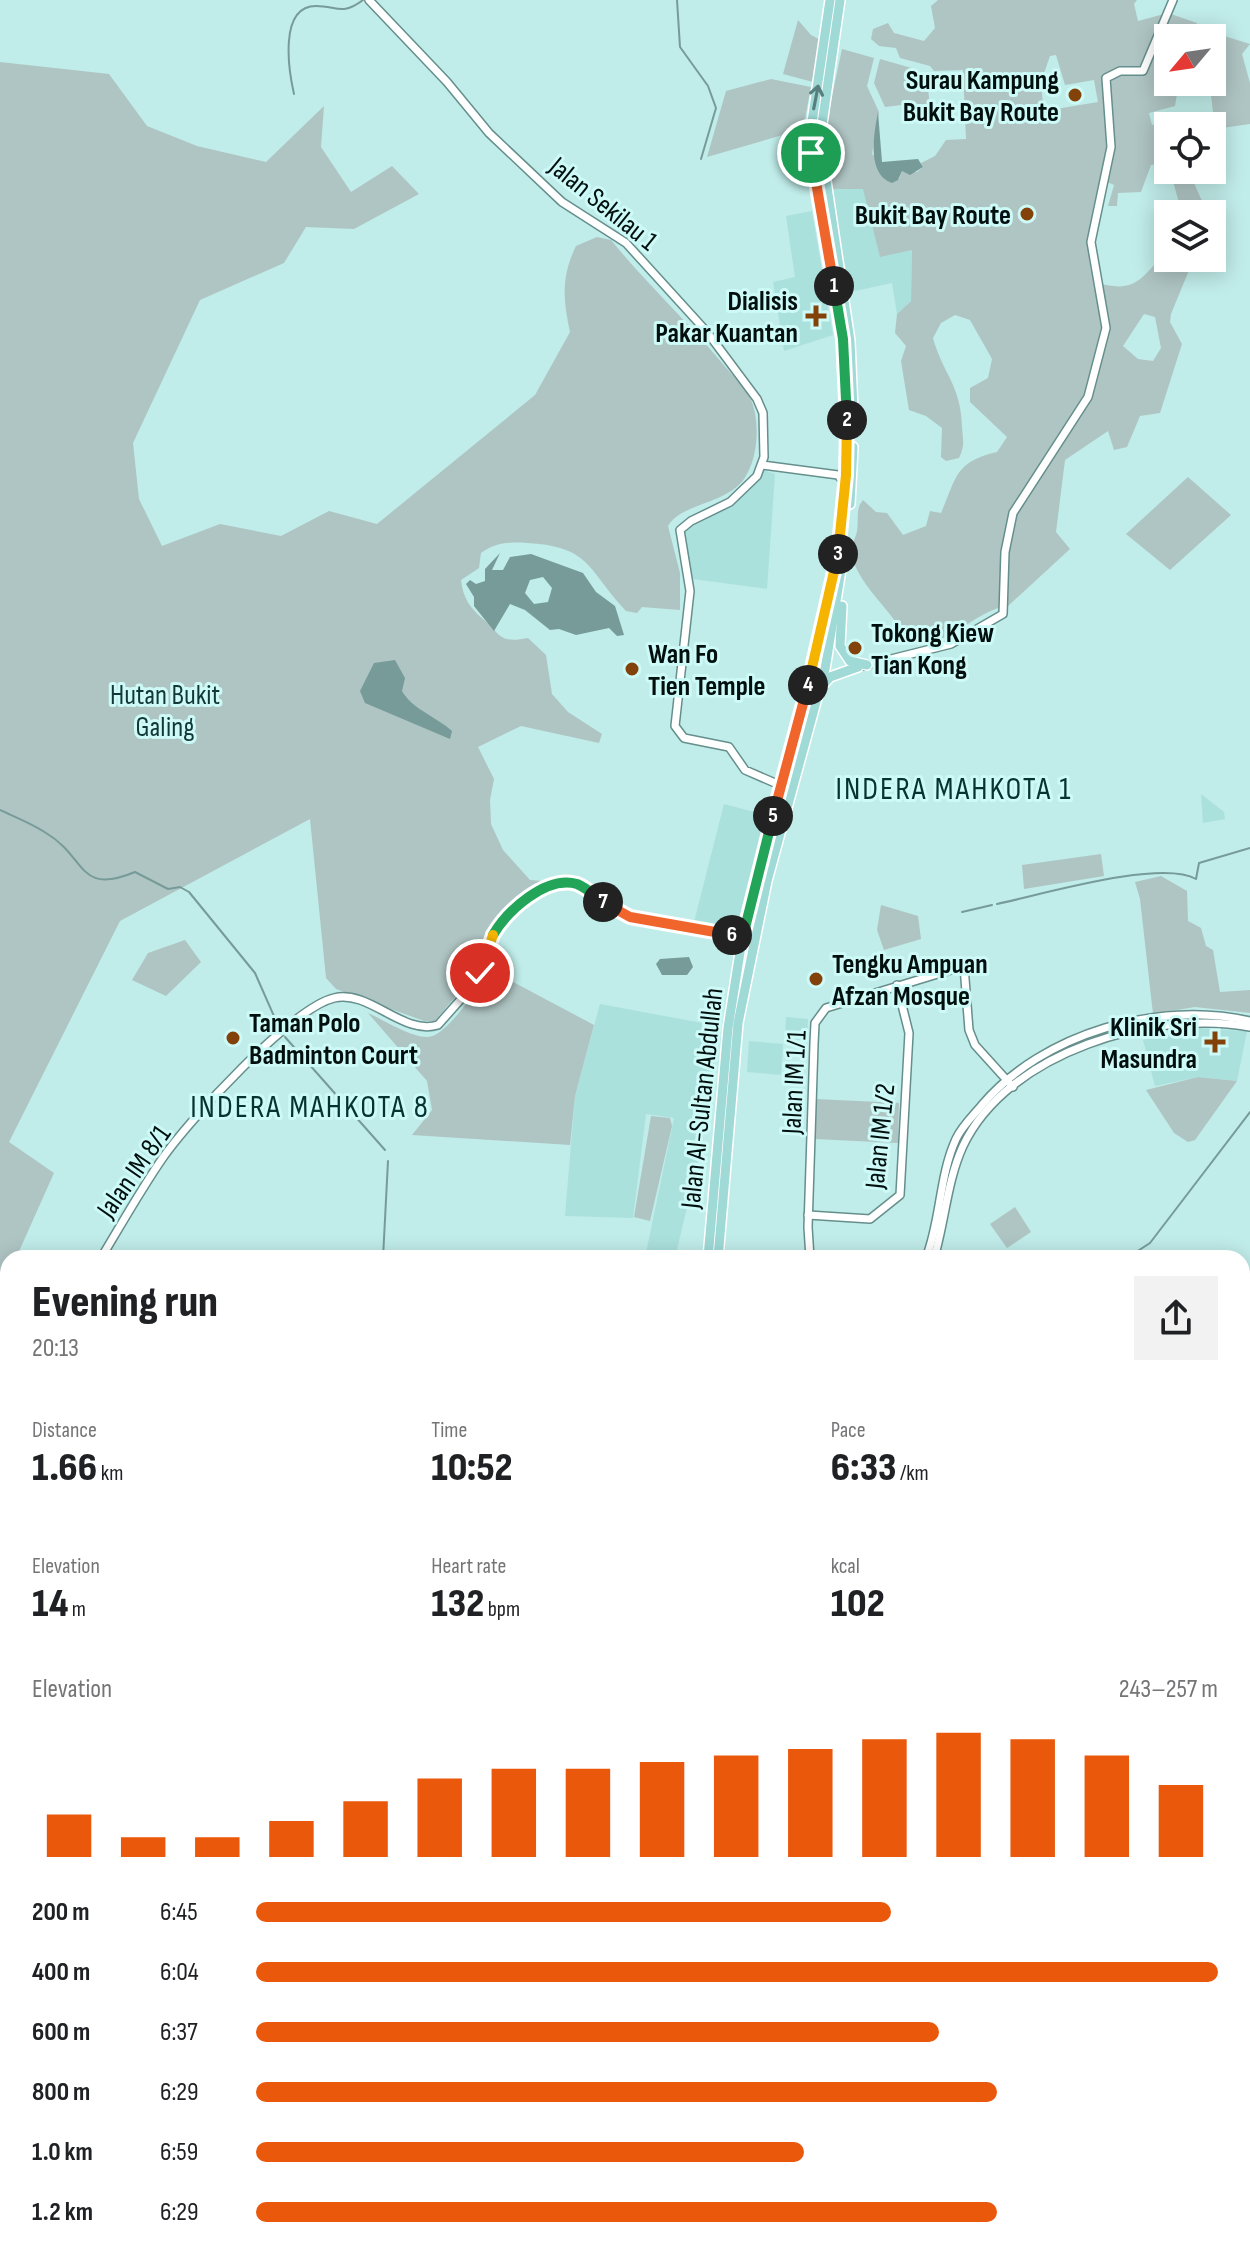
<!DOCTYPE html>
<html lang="en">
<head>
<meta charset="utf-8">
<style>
	body { margin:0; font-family:"Sofia Sans Condensed",sans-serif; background:#f2f2f2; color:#202124; height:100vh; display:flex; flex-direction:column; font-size:30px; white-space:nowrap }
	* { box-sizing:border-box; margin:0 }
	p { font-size:26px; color:#757577 }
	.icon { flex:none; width:44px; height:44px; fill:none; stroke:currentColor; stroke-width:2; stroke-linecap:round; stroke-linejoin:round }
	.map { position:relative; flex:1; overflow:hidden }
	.sheet { position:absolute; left:0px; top:1250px; width:1250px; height:1008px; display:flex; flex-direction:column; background:#fff; border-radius:24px 24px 0 0; box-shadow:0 4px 20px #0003 }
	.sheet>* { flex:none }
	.needle { width:52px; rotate:241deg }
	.buttons { position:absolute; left:1154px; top:24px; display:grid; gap:16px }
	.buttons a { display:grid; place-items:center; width:72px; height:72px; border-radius:0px; background:#fff; box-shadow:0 4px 20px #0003; font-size:40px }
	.pin { position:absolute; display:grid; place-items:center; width:68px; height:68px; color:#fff; margin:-34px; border:4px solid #fff; border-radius:50%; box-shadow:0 2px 8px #0007 }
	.km { position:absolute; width:40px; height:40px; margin:-20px; border-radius:50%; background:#222; color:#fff; font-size:22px; line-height:40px; text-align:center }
	.round { display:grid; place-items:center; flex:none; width:84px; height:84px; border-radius:0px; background:#f2f2f2 }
	.summary { display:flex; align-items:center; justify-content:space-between; height:136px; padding:0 32px }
	h1 { font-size:44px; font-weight:800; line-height:60px }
	.stats { display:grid; grid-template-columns:repeat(3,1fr); gap:12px; height:136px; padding:8px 32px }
	.stats div { display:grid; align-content:center }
	.stats b { font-size:40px; font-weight:800 }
	.stats small { font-size:22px; font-weight:400 }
	.stats p { font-size:22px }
	.chart { height:224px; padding:16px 32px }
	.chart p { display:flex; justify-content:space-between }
	.chart svg { width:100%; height:144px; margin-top:8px; stroke:#ea580c; stroke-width:6 }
	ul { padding:0 32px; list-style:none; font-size:26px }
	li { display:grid; grid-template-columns:128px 96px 1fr; align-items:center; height:60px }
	li i { height:20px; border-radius:10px; background:#ea580c }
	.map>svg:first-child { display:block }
	.built { fill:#abe1dd }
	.green { fill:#afc5c3; fill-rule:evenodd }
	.water { fill:#769b99; fill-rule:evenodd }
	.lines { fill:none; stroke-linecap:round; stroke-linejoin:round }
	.stream { stroke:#769b99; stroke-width:2 }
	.river { stroke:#769b99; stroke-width:8 }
	.minor-casing { stroke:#658f8c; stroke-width:10 }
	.major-casing { stroke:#fff; stroke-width:12 }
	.highway-casing { stroke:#fff; stroke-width:14 }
	.minor { stroke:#fff; stroke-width:7 }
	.major { stroke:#9fdad7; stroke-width:9 }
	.highway { stroke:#5fc1bd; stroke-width:11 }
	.oneway { stroke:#587f7d }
	.split-1-casing { stroke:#fff; stroke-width:16 }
	.split-2-casing { stroke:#fff; stroke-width:16 }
	.split-3-casing { stroke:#fff; stroke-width:16 }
	.split-4-casing { stroke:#fff; stroke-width:16 }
	.split-5-casing { stroke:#fff; stroke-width:16 }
	.split-6-casing { stroke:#fff; stroke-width:16 }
	.split-7-casing { stroke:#fff; stroke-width:16 }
	.split-8-casing { stroke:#fff; stroke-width:16 }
	.split-9-casing { stroke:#fff; stroke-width:16 }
	.split-1 { stroke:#f0652b; stroke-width:10 }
	.split-2 { stroke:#22a559; stroke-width:10 }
	.split-3 { stroke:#f5b400; stroke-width:10 }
	.split-4 { stroke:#f5b400; stroke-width:10 }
	.split-5 { stroke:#f0652b; stroke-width:10 }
	.split-6 { stroke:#22a559; stroke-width:10 }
	.split-7 { stroke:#f0652b; stroke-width:10 }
	.split-8 { stroke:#22a559; stroke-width:10 }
	.split-9 { stroke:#f5b400; stroke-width:10 }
	.poi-dot { fill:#824209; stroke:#cdfaf7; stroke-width:3 }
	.labels { text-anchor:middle; stroke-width:6; stroke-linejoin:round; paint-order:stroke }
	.poi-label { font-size:28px; font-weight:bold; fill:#010f0e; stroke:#cdfaf7; text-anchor:end }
	.street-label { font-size:28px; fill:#010f0e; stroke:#cdfaf7 }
	.park-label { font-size:28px; fill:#123735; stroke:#cdfaf7 }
	.quarter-label { font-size:32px; letter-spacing:2px; fill:#063331; stroke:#cdfaf7 }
</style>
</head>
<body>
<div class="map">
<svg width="1250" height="2258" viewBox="0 0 1250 2258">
	<rect width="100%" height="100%" fill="#c0ece9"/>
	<g class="built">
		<path d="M829 189H863L912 250 911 301 897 314 892 283 855 291 845 265Z"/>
		<path d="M812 211 833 335 784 351 773 282 795 277 786 216Z"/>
		<path d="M763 470 775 474 767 589 693 579 683 532 686 527 732 504Z"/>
		<path d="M1201 794 1224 812 1225 819 1203 823Z"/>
		<path d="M724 804 766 815 737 926 694 922Z"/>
		<path d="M600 1004 718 1026 708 1119 675 1258H645L674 1118 646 1114 633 1218 565 1216 575 1096Z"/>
		<path d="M786 1017 808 1019 807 1040 785 1039Z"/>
		<path d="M1192 1028 1247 1031 1237 1081 1198 1077 1155 1086 1143 1040Z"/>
		<path d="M749 1041 783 1044 781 1075 747 1072Z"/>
		<path d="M0 1366 8 1368V1516L0 1523Z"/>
		<path d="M1250 1535V1692L1242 1683V1539Z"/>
		<path d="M1250 1760V1821L1242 1830V1769Z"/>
		<path d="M1242 2206H1250V2258L1010 2257 1013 2250H1242Z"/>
	</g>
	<g class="green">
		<path d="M938 0H1137L1134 4 1138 21 1168 13 1197 23 1192 38H1168V42L1162 38 1153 53 1168 62V82H1212V58L1215 59 1221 35 1250 44 1242 54 1250 83V124L1215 129 1211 95 1178 88 1175 106 1149 113 1152 125 1169 121 1168 163 1151 165 1141 192 1118 193 1117 206H1108L1114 185 1101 179C1091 212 1083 248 1094 282 1133 293 1138 283 1163 255V237H1168V258H1209V263H1192L1171 314 1170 322 1182 344 1160 413 1140 416 1127 447 1114 450 1108 431 1065 460 1056 532 1070 549 1008 606C973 610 944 654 907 641 895 611 851 581 852 549 852 543 856 537 857 531 859 520 855 509 863 500L876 512 887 513 903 535 926 526 930 511 941 513C957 476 955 462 997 452L1007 437 970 402V388L988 378 992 359 970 320 955 315 941 323 933 338C943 374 961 385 962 427 963 440 965 446 959 458L946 461 941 457 942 428 926 416 909 410 901 361 906 346 895 333 897 314 911 301 912 250 880 257 863 189H829L828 115 842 49 874 58 867 86 879 112 872 154 899 179 902 171 917 172 923 167 921 163 935 156 946 140 966 139 963 70 934 71 930 66 900 58 896 48 879 46 871 39 873 29 888 23 894 33 924 41 935 28 931 6ZM1056 55 1065 85 1094 80 1098 102 1056 109 1043 104 1041 82 1050 56ZM1144 314 1155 317 1161 348 1153 361 1138 359 1123 346Z"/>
		<path d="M798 20 811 35 823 41 813 82 783 74Z"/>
		<path d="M880 59 915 69 918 90 928 89 930 107 913 108 909 104 885 107 874 83Z"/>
		<path d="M0 62 109 74 147 126 197 146 266 162 324 106 321 147 351 192 392 166 419 194 354 229 306 227 284 263 200 300 133 443 139 499 162 546 220 524 281 536 329 511 377 524 535 395 570 332C563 299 561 277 576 246L597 237 611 240C646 283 687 321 722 363 732 375 746 388 752 402 760 425 758 459 744 479 725 505 681 503 668 526L680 573V610L642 607 637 613 626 611C587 569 591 547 528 543 509 542 496 542 481 553L479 568 461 580C463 598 470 608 483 619 501 634 498 644 528 638L546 655 552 694 568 712 602 734 599 743 521 726 478 747 494 779 490 800 491 824 503 850 530 880 543 881 498 918 470 979 435 1021H424L336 989 326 978 310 819 120 921 9 1142 54 1173 16 1258H8V1276L0 1294Z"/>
		<path d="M771 79 811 87 803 129 707 157 726 91Z"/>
		<path d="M1170 170H1197L1194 183 1206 210 1182 214Z"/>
		<path d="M1188 477 1231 515 1170 570 1126 534Z"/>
		<path d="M1101 854 1104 876 1024 889 1022 865Z"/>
		<path d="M1161 876 1187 891 1188 921 1201 928 1206 946 1213 950 1220 992 1250 990V1013L1195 1007 1153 1014 1140 899 1135 882Z"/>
		<path d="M881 905 918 916 921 939 884 950 877 930Z"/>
		<path d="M185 940 201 962 166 996 132 980 148 953Z"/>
		<path d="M489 969 594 1025 575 1096 570 1145 412 1135 432 1110 427 1081 368 1013C384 1020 410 1037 427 1037 446 1038 480 985 489 969Z"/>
		<path d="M1198 1077 1237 1081 1195 1140 1188 1142 1174 1133 1146 1090Z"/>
		<path d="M816 1099 899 1103 898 1143 814 1139Z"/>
		<path d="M651 1116 670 1118 672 1126 650 1221 634 1217Z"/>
		<path d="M1015 1207 1031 1232 1007 1248 990 1224Z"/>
		<path d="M1250 1297V1363L1242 1355V1308Z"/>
		<path d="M0 1696 8 1703V1846L0 1843Z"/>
		<path d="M0 1862 8 1865V2138L0 2136Z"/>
		<path d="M347 2250H436C410 2258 374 2258 347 2250Z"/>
		<path d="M657 2250H999L1012 2258H665Z"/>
	</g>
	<g class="water">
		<path d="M878 112 882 162 918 159 923 167 910 175 902 171 898 180 892 183C866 174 874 133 878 112Z"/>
		<path d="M500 553 492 570H503L510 557 531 554 583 573 596 592 615 606 624 635 617 636 609 628 576 635 559 629 550 630 525 610 510 604 494 631 474 606V597L466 584 470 580 476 584 485 581V569ZM543 577 552 588 548 602 534 604 525 593 530 580Z"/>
		<path d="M395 660 405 678 402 691C412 709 437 717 452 731L450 739 365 703 360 691 374 663Z"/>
		<path d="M689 957 693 967 687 975H662L656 964 660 959Z"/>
	</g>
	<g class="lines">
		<g class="stream">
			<path d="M677 0 680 47 708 86 716 108 701 159"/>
			<path d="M294 94C289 72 278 6 316 6 337 6 342 16 363 0"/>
			<path d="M0 810C15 817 33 824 46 833 87 857 77 896 135 872L168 889 180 887 189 892 255 973 277 1023"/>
			<path d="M997 904C1040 895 1161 859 1196 879L1199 863 1250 848"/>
			<path d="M962 912 992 905"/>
			<path d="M285 1037 385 1150"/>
			<path d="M383 1258 388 1161"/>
			<path d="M1127 1258 1150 1243 1250 1112"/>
			<path d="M0 1716 8 1724"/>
			<path d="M1242 2194H1250"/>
			<path d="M384 2255 386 2250"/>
		</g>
		<path class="river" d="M1242 1528 1250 1524"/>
		<g class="minor-casing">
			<g id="minor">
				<path d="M369 0 447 82 489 133 562 202 626 243 707 332 757 399 763 413 764 457 757 476 730 502 691 521 680 530 690 591 675 726 684 738 729 747 745 770 782 786"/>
				<path d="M762 465 838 475 845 484"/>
				<path d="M863 666 951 644 1003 614 1005 552 1013 513 1088 397 1106 328 1091 242 1111 147 1106 78 1120 71H1143L1173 0"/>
				<path d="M808 1215 870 1219 900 1195 909 1033 897 985"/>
				<path d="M101 1258C121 1225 140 1191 162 1159 188 1121 292 1008 334 998 369 989 403 1036 438 1025L477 981 500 924 535 895 554 885H579L630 917 743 936"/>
				<path d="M810 1258 808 1227 814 1044 815 1023 826 1008 964 966 969 1030 975 1045 1013 1087"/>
				<path d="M926 1258C941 1220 939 1176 956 1139 962 1126 973 1116 982 1105 1043 1033 1159 1000 1250 1021"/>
				<path d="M934 1258C945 1221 947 1181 963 1146 1008 1051 1155 1009 1250 1027"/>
				<path d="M0 1849 8 1852"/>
				<path d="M0 1857 8 1860"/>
				<path d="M1242 2173 1250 2174"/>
				<path d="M1242 2181 1250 2182"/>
			</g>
		</g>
		<g class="major-casing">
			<g id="major">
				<path d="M840 0 821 131 822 154 850 341 853 409"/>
				<path d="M850 504 853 447"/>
				<path d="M842 606 840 646 850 661 867 665"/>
				<path d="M823 685 830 677 858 667"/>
				<path d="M708 1258 728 1028 741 946 826 609C844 519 852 432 843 341 837 277 819 216 811 153V129L830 0"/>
				<path d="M718 1258 738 1023 767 881 825 669 844 551"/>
				<path d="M0 1542 8 1528"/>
				<path d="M0 1576 6 1558"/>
				<path d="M0 1587 8 1594"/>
				<path d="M1242 1700 1250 1709"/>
				<path d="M1242 1715 1250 1723"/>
				<path d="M583 2258 584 2250"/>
				<path d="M591 2258 592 2250"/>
			</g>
		</g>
		<g class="highway-casing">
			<g id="highway">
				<path d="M0 2142 8 2145"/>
				<path d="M0 2158 8 2160"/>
				<path d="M301 2250 321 2258"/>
				<path d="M331 2250 352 2258"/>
				<path d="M569 2250 573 2258"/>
				<path d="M646 2250 655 2258"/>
				<path d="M239 2251V2250"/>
				<path d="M229 2258 231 2250"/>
				<path d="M428 2258 443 2250"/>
				<path d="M473 2258 477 2250"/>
			</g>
		</g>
		<use href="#minor" class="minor"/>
		<use href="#major" class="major"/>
		<use href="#highway" class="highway"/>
	</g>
	<defs><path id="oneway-shaft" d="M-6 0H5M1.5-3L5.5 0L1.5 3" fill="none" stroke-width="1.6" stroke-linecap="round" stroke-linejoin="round" transform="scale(2)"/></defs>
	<use class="oneway" href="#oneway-shaft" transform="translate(816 97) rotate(-79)"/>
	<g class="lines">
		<g class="split-1-casing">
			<path id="split-1" d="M811 153 834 286"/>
		</g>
		<g class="split-2-casing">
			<path id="split-2" d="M834 286 843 339 847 420"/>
		</g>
		<g class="split-3-casing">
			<path id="split-3" d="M838 554 846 475 847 420"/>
		</g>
		<g class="split-4-casing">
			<path id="split-4" d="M808 685 838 554"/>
		</g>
		<g class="split-5-casing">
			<path id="split-5" d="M773 816 808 685"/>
		</g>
		<g class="split-6-casing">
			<path id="split-6" d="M732 935 743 936 773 816"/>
		</g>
		<g class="split-7-casing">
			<path id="split-7" d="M603 902 630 917 732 935"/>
		</g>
		<g class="split-8-casing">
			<path id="split-8" d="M493 935C507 911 546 875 577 884 587 888 595 896 603 902"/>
		</g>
		<g class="split-9-casing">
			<path id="split-9" d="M480 973 493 935"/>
		</g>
		<use href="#split-1" class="split-1"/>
		<use href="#split-2" class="split-2"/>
		<use href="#split-3" class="split-3"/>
		<use href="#split-4" class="split-4"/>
		<use href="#split-5" class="split-5"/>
		<use href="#split-6" class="split-6"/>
		<use href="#split-7" class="split-7"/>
		<use href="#split-8" class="split-8"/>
		<use href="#split-9" class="split-9"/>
	</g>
	<g class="poi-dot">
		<circle cx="1075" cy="95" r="8"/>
		<circle cx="1027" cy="214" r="8"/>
		<path d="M812 304h8v8h8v8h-8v8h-8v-8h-8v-8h8z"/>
		<circle cx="855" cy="648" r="8"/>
		<circle cx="632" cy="669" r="8"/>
		<circle cx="816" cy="979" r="8"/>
		<circle cx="233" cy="1038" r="8"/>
		<path d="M1211 1030h8v8h8v8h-8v8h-8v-8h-8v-8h8z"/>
	</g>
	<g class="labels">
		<g class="poi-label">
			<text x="1059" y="89">Surau Kampung<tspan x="1059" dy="32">Bukit Bay Route</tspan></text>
			<text x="1011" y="224">Bukit Bay Route</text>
			<text x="798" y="310">Dialisis<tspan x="798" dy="32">Pakar Kuantan</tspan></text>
			<text x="871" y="642" text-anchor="start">Tokong Kiew<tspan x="871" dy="32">Tian Kong</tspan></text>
			<text x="648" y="663" text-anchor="start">Wan Fo<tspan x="648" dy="32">Tien Temple</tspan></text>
			<text x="832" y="973" text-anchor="start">Tengku Ampuan<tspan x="832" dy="32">Afzan Mosque</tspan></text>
			<text x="249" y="1032" text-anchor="start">Taman Polo<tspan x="249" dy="32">Badminton Court</tspan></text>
			<text x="1197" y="1036">Klinik Sri<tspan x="1197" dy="32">Masundra</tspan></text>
		</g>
		<g class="street-label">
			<text transform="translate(604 203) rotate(39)" y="10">Jalan Sekilau 1</text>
			<text transform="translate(793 1082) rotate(-87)" y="10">Jalan IM 1/1</text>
			<text transform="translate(701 1098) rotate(-84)" y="10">Jalan Al-Sultan Abdullah</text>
			<text transform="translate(879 1136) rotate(-84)" y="10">Jalan IM 1/2</text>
			<text transform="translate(133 1171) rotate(-55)" y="10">Jalan IM 8/1</text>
		</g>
		<g class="park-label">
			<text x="165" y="704">Hutan Bukit<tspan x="165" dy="32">Galing</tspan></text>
		</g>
		<g class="quarter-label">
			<text x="954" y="799">INDERA MAHKOTA 1</text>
			<text x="310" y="1117">INDERA MAHKOTA 8</text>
		</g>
	</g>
</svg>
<div class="buttons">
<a><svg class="needle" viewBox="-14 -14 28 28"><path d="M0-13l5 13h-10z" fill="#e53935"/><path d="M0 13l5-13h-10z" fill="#757577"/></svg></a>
<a><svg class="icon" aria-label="locate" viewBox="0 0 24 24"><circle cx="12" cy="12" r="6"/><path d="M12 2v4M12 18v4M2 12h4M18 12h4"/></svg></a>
<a><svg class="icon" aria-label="layers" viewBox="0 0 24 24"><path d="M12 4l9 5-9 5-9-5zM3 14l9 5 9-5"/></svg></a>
</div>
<div class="pin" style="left:811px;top:153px;background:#1e9e55"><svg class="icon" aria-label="arrive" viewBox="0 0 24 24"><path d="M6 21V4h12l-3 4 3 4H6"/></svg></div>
<div class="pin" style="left:480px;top:973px;background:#d93025"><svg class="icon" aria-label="check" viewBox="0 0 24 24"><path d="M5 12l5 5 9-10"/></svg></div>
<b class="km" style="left:834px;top:286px">1</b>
<b class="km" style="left:847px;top:420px">2</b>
<b class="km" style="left:838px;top:554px">3</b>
<b class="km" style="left:808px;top:685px">4</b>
<b class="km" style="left:773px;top:816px">5</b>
<b class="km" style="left:732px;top:935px">6</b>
<b class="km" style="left:603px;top:902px">7</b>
<section class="sheet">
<div class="summary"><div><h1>Evening run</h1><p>20:13</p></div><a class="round"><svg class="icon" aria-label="share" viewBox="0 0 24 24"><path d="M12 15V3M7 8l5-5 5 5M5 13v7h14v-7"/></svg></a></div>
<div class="stats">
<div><p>Distance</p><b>1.66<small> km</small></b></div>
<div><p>Time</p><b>10:52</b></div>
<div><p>Pace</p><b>6:33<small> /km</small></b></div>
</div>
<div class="stats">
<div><p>Elevation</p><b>14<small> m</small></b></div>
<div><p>Heart rate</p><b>132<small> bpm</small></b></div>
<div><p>kcal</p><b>102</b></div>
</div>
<div class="chart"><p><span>Elevation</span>243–257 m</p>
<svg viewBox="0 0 160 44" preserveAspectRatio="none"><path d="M5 44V31M15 44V38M25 44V38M35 44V33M45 44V27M55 44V20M65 44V17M75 44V17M85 44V15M95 44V13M105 44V11M115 44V8M125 44V6M135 44V8M145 44V13M155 44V22"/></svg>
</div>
<ul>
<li><b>200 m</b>6:45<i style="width:66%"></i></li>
<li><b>400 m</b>6:04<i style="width:100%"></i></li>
<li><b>600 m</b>6:37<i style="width:71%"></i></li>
<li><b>800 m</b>6:29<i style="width:77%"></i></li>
<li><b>1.0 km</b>6:59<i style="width:57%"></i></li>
<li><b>1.2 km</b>6:29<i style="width:77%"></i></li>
</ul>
</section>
</div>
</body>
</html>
